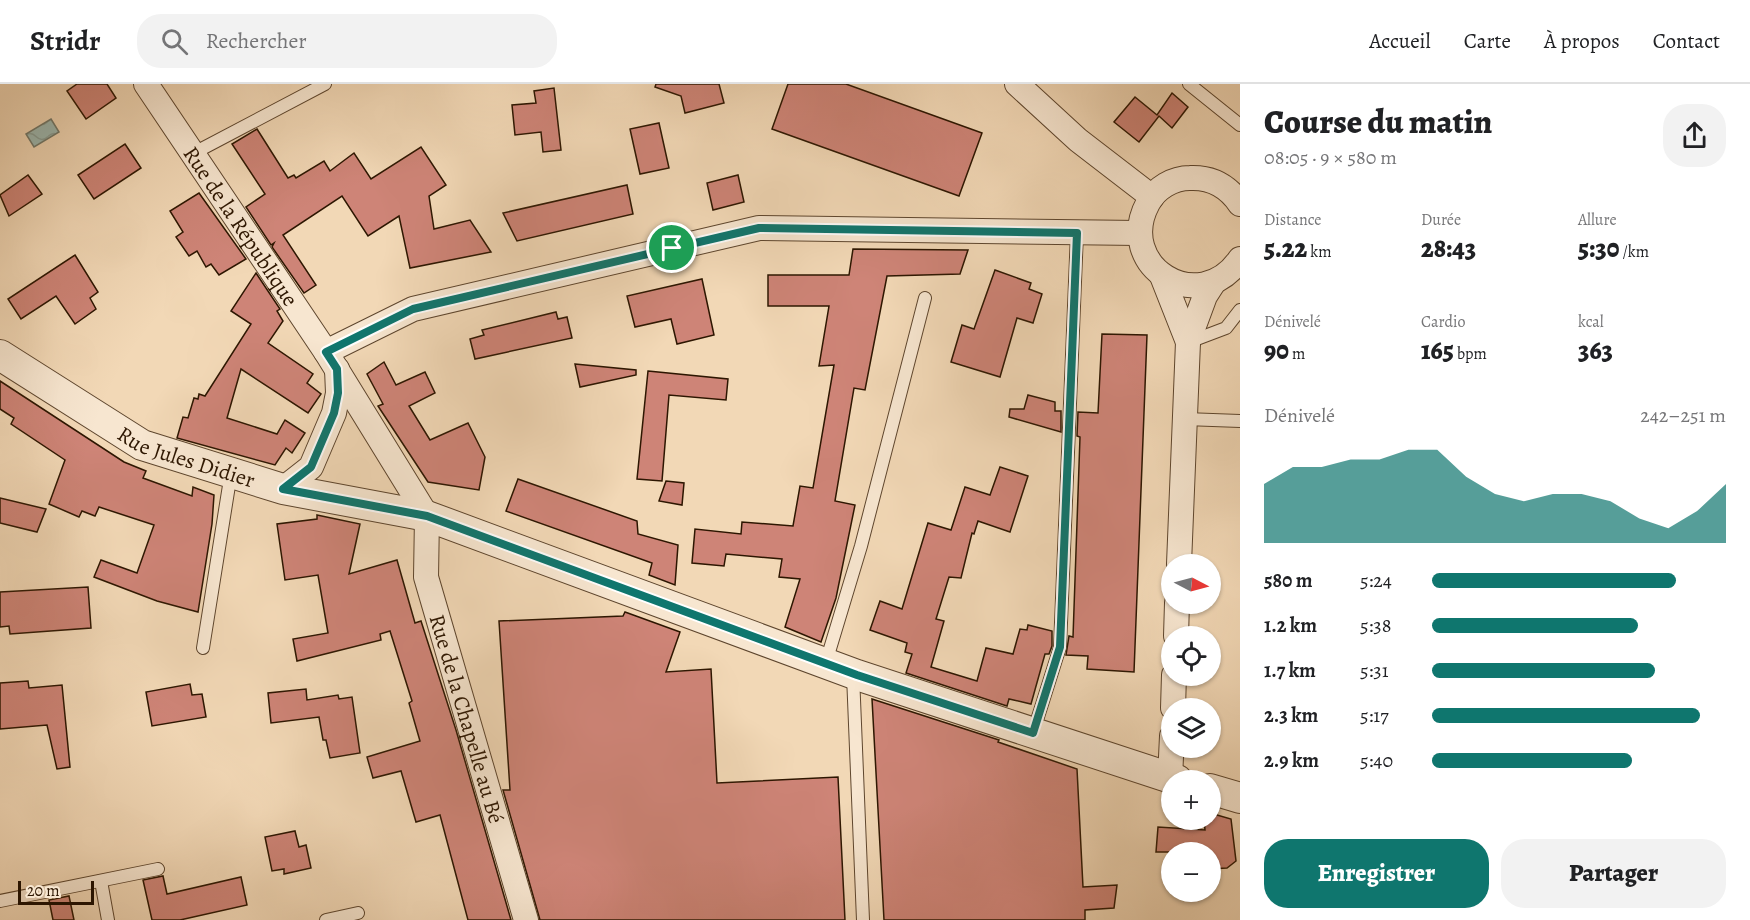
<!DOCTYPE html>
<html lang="fr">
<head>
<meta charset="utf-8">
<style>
	body { margin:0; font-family:Alegreya,serif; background:#f2f2f2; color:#202124; height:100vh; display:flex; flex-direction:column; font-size:22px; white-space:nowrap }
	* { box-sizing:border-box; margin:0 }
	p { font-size:20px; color:#757577 }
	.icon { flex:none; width:33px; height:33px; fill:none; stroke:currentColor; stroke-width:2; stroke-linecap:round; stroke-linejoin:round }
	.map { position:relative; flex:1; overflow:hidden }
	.drawer { display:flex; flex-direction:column; background:#fff; width:510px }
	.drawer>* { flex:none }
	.needle { width:39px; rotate:96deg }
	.fabs { position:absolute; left:1161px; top:470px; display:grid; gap:12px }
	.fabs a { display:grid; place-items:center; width:60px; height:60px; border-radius:50%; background:#fff; box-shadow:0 2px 4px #0004; font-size:30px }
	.scale { position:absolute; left:18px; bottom:15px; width:76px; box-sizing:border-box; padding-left:6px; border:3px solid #2d1601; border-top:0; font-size:16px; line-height:21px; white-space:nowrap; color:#2d1601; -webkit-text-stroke:4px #f7e6d0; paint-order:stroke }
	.pin { position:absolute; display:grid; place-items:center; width:51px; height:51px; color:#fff; margin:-26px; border:3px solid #fff; border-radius:50%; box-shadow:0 2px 6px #0007 }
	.round { display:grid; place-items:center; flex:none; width:63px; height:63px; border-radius:24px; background:#f2f2f2 }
	.head { display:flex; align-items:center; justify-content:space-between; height:102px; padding:0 24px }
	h1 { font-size:33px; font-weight:800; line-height:45px }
	.stats { display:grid; grid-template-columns:repeat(3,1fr); gap:9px; height:102px; padding:6px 24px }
	.stats div { display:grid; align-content:center }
	.stats b { font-size:26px; font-weight:800 }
	.stats small { font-size:16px; font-weight:400 }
	.stats p { font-size:16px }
	.chart { height:168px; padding:12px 24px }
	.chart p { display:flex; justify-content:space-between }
	.chart svg { width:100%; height:108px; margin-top:6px; fill:#0f766e; opacity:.7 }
	.action { display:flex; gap:12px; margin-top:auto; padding:12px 24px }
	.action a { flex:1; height:69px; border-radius:24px; background:#0f766e; color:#fff; font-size:24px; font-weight:800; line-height:69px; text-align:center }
	.action a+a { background:#f2f2f2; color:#202124 }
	ul { padding:0 24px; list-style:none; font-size:20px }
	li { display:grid; grid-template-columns:96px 72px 1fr; align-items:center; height:45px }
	li i { height:15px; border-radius:8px; background:#0f766e }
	header { display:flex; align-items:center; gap:36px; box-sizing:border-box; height:84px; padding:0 30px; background:#fff; border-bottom:2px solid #e0e0e0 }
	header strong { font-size:28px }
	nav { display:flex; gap:33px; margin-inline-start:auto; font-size:21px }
	.search { width:420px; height:54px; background:#f2f2f2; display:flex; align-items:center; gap:15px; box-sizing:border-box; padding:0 21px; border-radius:24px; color:#757577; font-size:22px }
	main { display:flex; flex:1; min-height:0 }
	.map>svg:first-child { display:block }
	.water { fill:url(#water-waves); stroke:#70786b; stroke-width:1.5 }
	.building { fill:#ce8477; stroke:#2d1601; stroke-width:1.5 }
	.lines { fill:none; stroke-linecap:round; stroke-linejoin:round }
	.service-casing { stroke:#5e462e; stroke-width:14 }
	.minor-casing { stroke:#5e462e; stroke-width:26 }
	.tertiary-casing { stroke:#5e462e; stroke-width:32 }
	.service { stroke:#f7e6d0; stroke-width:12 }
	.minor { stroke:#f7e6d0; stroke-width:24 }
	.tertiary { stroke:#f7e6d0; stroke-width:30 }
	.route-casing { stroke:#fff; stroke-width:12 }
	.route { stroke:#0f766e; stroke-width:8 }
	.labels { text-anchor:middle; stroke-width:4.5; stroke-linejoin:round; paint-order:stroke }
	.street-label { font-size:22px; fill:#2d1601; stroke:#f7e6d0 }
</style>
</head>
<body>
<header>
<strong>Stridr</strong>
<div class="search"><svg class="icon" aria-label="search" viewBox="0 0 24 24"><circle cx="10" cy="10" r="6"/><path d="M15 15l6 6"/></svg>Rechercher</div>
<nav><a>Accueil</a><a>Carte</a><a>À propos</a><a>Contact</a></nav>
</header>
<main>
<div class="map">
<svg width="1240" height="836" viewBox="0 0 1240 836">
	<defs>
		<pattern id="water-waves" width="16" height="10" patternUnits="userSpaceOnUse" patternTransform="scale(1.5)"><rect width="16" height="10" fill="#9cb9b2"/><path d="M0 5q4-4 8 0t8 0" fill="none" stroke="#879e97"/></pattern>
	</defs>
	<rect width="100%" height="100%" fill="#f2d8b6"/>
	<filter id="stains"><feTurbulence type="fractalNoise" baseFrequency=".00333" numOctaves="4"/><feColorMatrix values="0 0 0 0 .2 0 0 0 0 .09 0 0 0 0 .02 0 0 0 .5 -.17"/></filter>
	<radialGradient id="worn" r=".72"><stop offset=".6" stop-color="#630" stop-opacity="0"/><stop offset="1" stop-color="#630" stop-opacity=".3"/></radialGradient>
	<path class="water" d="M51 35 59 48 34 63 26 50Z"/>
	<g class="building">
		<path d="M77 0H107L116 14 86 35 67 7Z"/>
		<path d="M656 0H719L724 19 685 29 681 12 655 3Z"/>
		<path d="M788 0H846L982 49 959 112 772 45Z"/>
		<path d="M554 4 561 66 543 68 541 48 515 51 512 21 536 19 534 7Z"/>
		<path d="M1172 9 1188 23 1172 44 1159 32 1139 58 1114 38 1135 13 1157 31Z"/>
		<path d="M659 39 669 84 640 90 630 45Z"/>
		<path d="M257 45 288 94 294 91 296 94 324 77 330 87 354 69 371 95 421 63 446 101 429 112 434 145 470 136 491 168 410 184 399 132 368 152 342 112 283 151 316 201 304 209 272 163 274 159 271 161 246 123 265 110 232 60Z"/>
		<path d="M125 60 141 84 94 115 78 91Z"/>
		<path d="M28 91 42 110 9 132 0 111Z"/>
		<path d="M738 91 744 118 713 126 707 99Z"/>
		<path d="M627 101 633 130 517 157 503 129Z"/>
		<path d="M199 109 246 175 219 191 211 180 206 183 197 167 189 172 176 153 183 148 170 127Z"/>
		<path d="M853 165 968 166 960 190 887 192 865 306 854 304 835 417 855 421 836 514 821 558 785 543 800 495 779 493 782 475 726 470 724 482 692 479 695 445 741 450 742 438 793 442 800 402 813 404 834 281 819 282 829 222H768V191H849Z"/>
		<path d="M75 171 98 208 90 214 96 225 75 240 56 212 21 235 8 215Z"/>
		<path d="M995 186 1031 199 1029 205 1042 210 1033 239 1017 234 1000 293 951 278 962 241 974 245Z"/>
		<path d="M256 189 280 225 277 227 283 237 268 259 313 290 307 299 321 310 308 329 241 285 227 334 277 350 285 336 305 349 292 369 286 364 275 381 177 354 183 333 188 334 194 314 198 315 199 310 205 312 251 240 231 227Z"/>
		<path d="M702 195 714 251 677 260 671 235 635 243 627 212Z"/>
		<path d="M556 228 558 235 567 233 572 254 475 275 470 255 484 251 482 246Z"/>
		<path d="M1102 250 1147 251 1134 588 1087 585 1088 572 1066 571 1069 552 1073 553 1080 353 1077 352 1078 328 1098 329Z"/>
		<path d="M384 278 396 301 425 288 435 309 409 322 430 356 468 339 485 373 479 406 428 398 378 322 383 320 367 290Z"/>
		<path d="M575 280 636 286V291L580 303Z"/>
		<path d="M648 287 728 295 726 316 669 311 662 397 637 395Z"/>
		<path d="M0 297 124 378 146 387 143 394 192 412 193 403 214 411 212 440 198 528 157 517 94 493 101 476 137 489 154 441 99 423 95 432 82 427 79 433 49 420 65 376 11 340 14 334 0 325Z"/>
		<path d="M1028 311 1055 318V327H1061V348L1009 333 1010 325H1024Z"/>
		<path d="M1000 383 1028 392 1010 448 978 437 974 450 972 449 961 494 949 493 936 535 944 537 931 583 977 597 986 564 1013 570 1020 545 1027 546 1028 541 1052 547V562L1049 570H1045L1031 620 1009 615 1007 622 906 589 912 570 905 568 907 559 870 546 880 517 902 525 928 439 951 446 965 403 990 411Z"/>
		<path d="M518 395 637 437 638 450 678 461 675 501 649 491 652 479 506 427Z"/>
		<path d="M666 397 684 399 682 421 659 417Z"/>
		<path d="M0 414 46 425 37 448 0 439Z"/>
		<path d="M317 431 360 440 349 490 397 476 415 539 421 537 456 646 511 836H468L440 731 416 738 401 687 373 694 367 673 420 657 409 619 412 617 390 547 380 550 381 556 297 577 293 555 328 549 318 491 285 496 277 440 317 435Z"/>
		<path d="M88 503 91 544 10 550 9 542 0 543V508Z"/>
		<path d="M625 528 680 548 666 588 711 585 717 699 838 693 845 836H540L503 706H510L499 537 623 532Z"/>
		<path d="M28 597 29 604 62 601 70 683 57 685 47 641 0 645V599Z"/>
		<path d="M190 600 192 611 202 610 206 633 152 642 146 608Z"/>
		<path d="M306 605 307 616 338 611 339 615 352 613 360 669 330 674 326 656H323L319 633 271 639 268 609Z"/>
		<path d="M872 615 999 656 998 658 1077 685 1083 803 1117 801 1114 824 1085 826V836H884Z"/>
		<path d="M1210 729 1231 735 1236 777 1227 784 1210 785V768H1156L1158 743 1205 746 1204 735H1210Z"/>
		<path d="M295 747 299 763 306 761 311 784 284 790V785L272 787 265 753Z"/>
		<path d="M163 792 167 810 241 793 247 821 180 836H152L143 796Z"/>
		<path d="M69 812 74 836H53L49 816Z"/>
	</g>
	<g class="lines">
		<g class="service-casing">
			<g id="service">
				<path d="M1189 0 1240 41"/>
				<path d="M192 70 325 0"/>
				<path d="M1189 258 1226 244 1240 226"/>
				<path d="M1185 335 1240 337"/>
				<path d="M203 564 231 389"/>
				<path d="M826 578 861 462 925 214"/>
				<path d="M853 591 863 836"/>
				<path d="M1033 649 1060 563 1077 149"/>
				<path d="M101 797 108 836"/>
				<path d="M0 817 158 785"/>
				<path d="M326 836 358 829"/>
			</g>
		</g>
		<g class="minor-casing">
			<g id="minor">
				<path id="s1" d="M146 0 326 268 427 432 426 493 526 836"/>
				<path d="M1017 0 1078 56 1152 113"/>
				<path d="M1240 120C1228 102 1211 93 1190 94 1173 94 1156 104 1148 119 1114 182 1199 235 1240 175"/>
				<path d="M1162 192 1188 258"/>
				<path d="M326 268 413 225 759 144 1139 149"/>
				<path d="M283 405 311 383 334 329 338 309 337 285"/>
				<path d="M1179 480 1188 258 1205 212 1214 198"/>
				<path d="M1176 552 1177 519"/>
				<path d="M1173 624 1174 591"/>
				<path d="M1170 694 1172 652"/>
			</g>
		</g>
		<g class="tertiary-casing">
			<g id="tertiary">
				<path id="s2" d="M0 271 142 361 283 405 427 432 857 591 1177 696"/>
				<path d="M1210 705 1240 714"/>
			</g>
		</g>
		<use href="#service" class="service"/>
		<use href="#minor" class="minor"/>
		<use href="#tertiary" class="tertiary"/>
	</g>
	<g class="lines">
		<g class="route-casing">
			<path id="route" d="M759 144 1077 149 1060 563 1033 649 857 591 427 432 283 405 311 383 334 329 338 309 337 285 326 268 413 225Z"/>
		</g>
		<use href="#route" class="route"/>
	</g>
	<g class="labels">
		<g class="street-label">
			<text dy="8" stroke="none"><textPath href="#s1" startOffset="171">Rue de la République</textPath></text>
			<text dy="8" stroke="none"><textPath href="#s2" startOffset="214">Rue Jules Didier</textPath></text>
			<text dy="8" stroke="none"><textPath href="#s1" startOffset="724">Rue de la Chapelle au Bé</textPath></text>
		</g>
	</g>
	<rect width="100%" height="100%" filter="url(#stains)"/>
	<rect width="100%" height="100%" fill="url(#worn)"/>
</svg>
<div class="fabs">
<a><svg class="needle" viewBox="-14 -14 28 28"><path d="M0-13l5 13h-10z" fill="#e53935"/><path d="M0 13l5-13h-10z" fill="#757577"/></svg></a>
<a><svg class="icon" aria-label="locate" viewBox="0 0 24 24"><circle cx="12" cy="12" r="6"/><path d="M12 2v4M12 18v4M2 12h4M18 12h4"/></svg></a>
<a><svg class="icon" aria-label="layers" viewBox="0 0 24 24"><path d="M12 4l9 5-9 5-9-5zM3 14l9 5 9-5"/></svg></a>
<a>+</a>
<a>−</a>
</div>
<div class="scale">20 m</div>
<div class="pin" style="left:672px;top:164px;background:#1e9e55"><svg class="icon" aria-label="arrive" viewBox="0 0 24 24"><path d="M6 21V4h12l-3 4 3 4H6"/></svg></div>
</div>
<section class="drawer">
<div class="head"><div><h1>Course du matin</h1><p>08:05 · 9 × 580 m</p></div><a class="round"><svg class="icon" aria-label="share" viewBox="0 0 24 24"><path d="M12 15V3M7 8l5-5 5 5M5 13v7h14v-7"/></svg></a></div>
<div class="stats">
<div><p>Distance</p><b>5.22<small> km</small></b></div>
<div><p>Durée</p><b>28:43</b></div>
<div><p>Allure</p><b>5:30<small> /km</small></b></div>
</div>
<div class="stats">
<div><p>Dénivelé</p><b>90<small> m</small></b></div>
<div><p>Cardio</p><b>165<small> bpm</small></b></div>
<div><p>kcal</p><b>363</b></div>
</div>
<div class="chart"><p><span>Dénivelé</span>242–251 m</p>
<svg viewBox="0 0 160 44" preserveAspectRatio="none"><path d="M0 44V20L10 13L20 13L30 10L40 10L50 6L60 6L70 17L80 24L90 27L100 24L110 24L120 27L130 34L140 38L150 31L160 20V44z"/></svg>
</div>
<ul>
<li><b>580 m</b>5:24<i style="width:83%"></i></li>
<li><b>1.2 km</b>5:38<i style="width:70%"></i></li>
<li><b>1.7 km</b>5:31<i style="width:76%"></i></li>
<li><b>2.3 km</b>5:17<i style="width:91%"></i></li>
<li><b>2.9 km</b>5:40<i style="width:68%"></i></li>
</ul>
<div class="action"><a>Enregistrer</a><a>Partager</a></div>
</section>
</main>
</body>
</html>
